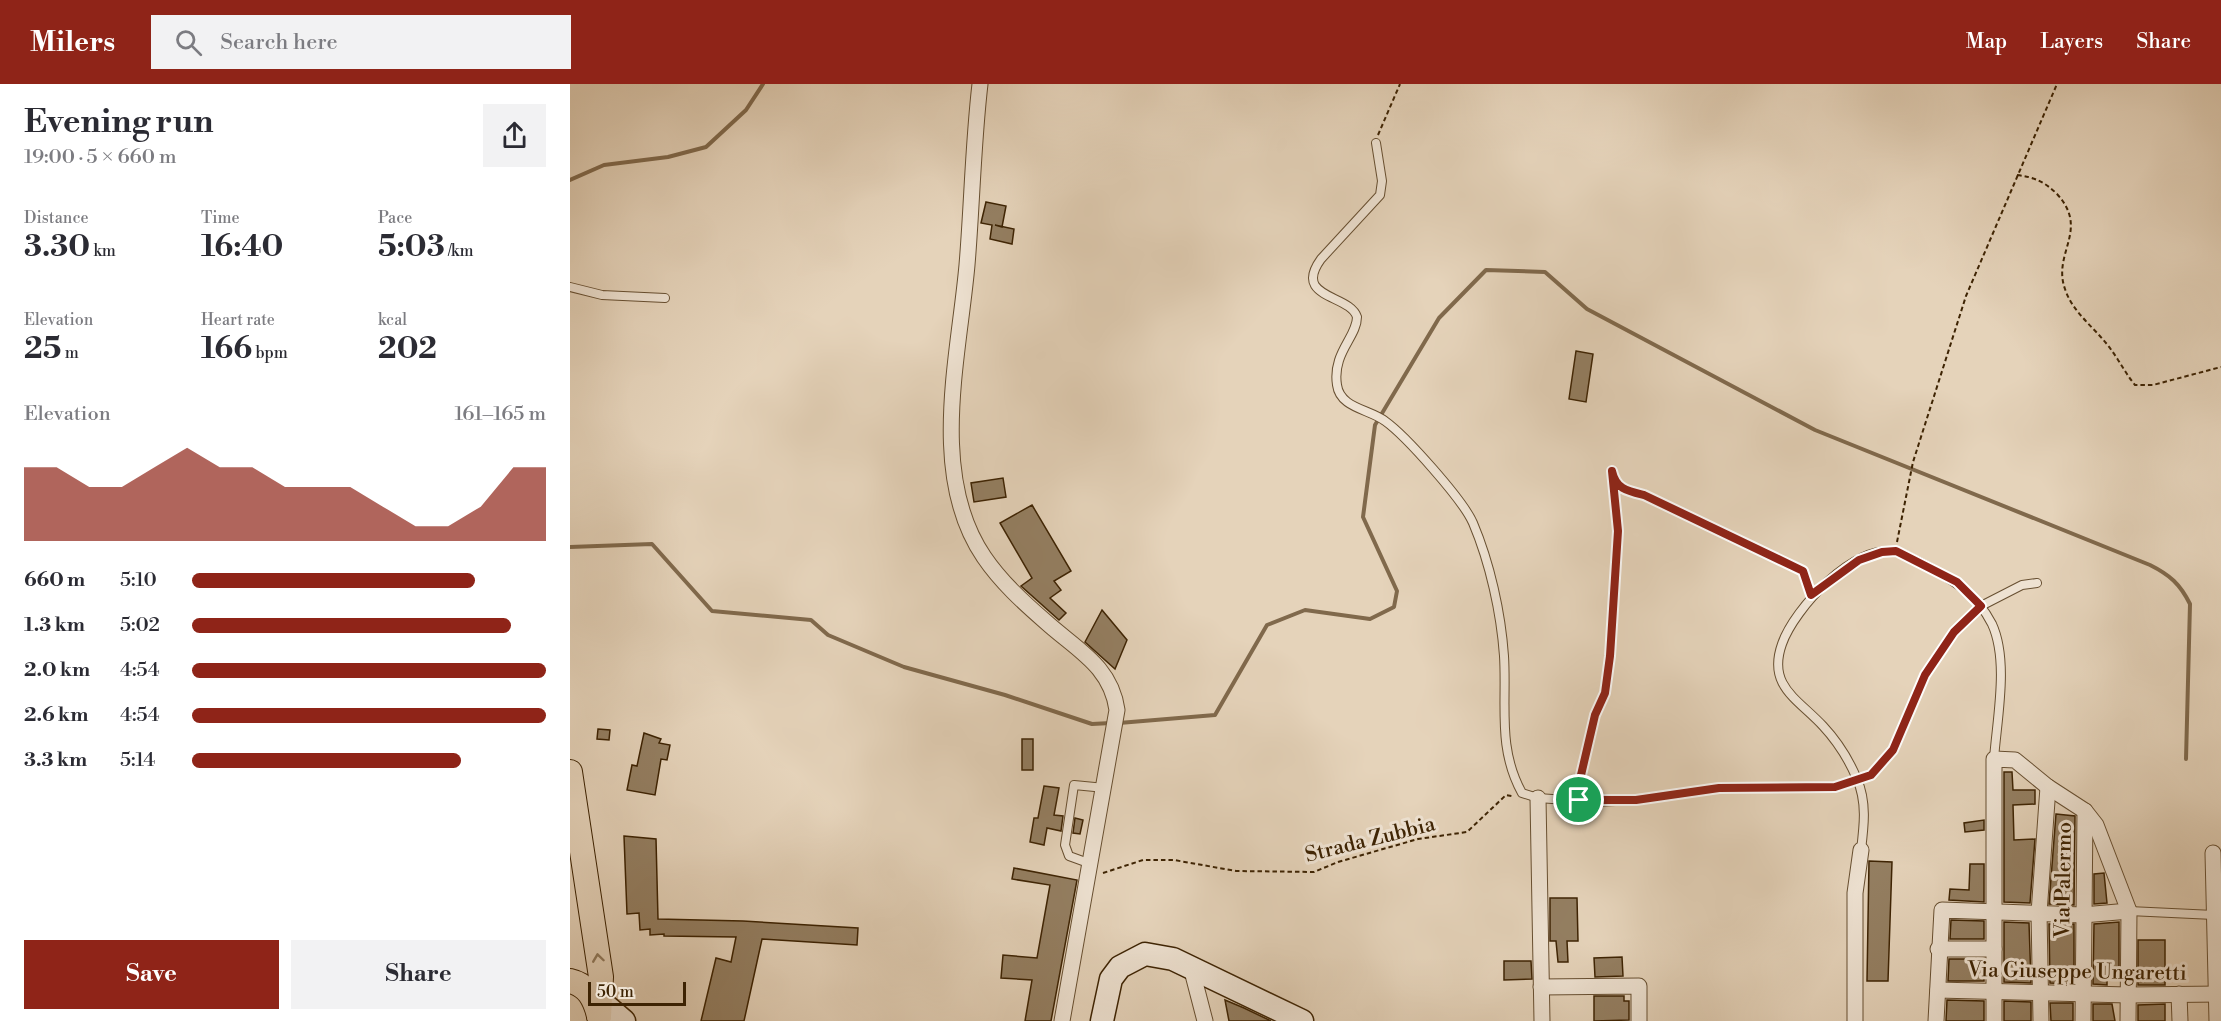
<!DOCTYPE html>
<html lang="en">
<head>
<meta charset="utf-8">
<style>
	body { margin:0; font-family:"Libre Bodoni",serif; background:#f2f2f3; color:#2b2b33; height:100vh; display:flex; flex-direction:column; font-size:22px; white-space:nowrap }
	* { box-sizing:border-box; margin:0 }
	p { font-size:20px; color:#7c7c81 }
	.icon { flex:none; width:33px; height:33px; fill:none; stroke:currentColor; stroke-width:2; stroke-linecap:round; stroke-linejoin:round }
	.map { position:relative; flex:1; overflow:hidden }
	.details { display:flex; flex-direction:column; background:#fff; width:570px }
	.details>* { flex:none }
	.scale { position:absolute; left:18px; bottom:15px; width:98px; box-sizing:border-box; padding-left:6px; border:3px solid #3d2303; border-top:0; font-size:16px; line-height:21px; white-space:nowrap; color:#3d2303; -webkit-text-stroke:4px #eee2d2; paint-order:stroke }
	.pin { position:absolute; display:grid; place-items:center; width:51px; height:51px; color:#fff; margin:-26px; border:3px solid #fff; border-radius:50%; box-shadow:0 2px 6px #0007 }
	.round { display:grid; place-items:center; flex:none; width:63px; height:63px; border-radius:0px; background:#f2f2f3 }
	.headline { display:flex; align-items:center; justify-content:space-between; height:102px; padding:0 24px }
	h1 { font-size:33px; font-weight:700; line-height:45px }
	.metrics { display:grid; grid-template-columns:repeat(3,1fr); gap:9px; height:102px; padding:6px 24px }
	.metrics div { display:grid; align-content:center }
	.metrics b { font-size:30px; font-weight:700 }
	.metrics small { font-size:16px; font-weight:400 }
	.metrics p { font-size:16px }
	.chart { height:168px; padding:12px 24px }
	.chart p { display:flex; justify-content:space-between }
	.chart svg { width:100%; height:108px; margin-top:6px; fill:#8f2418; opacity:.7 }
	.button { display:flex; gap:12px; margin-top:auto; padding:12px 24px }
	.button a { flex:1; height:69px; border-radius:0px; background:#8f2418; color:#fff; font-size:24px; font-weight:700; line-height:69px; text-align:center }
	.button a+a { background:#f2f2f3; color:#2b2b33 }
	ul { padding:0 24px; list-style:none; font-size:20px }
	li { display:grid; grid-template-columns:96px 72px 1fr; align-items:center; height:45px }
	li i { height:15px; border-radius:8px; background:#8f2418 }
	header { display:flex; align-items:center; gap:36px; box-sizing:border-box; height:84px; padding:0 30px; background:#8f2418; color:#fff }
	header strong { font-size:28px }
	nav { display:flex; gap:33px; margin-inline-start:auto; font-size:21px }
	.search { width:420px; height:54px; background:#f2f2f3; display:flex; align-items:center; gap:15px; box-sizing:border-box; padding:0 21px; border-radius:0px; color:#7c7c81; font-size:22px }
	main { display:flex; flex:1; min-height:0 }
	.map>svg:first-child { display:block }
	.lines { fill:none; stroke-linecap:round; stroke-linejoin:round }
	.stream { stroke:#80694c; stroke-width:4 }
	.building { fill:#947f62; stroke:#3d2303; stroke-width:1.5 }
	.service-casing { stroke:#674f31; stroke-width:10 }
	.minor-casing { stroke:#674f31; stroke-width:17 }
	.secondary-casing { stroke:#3d2303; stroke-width:25 }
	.primary-casing { stroke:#3d2303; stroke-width:26 }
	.path { stroke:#3d2303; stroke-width:2; stroke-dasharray:4.5 3; stroke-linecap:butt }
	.service { stroke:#eee2d2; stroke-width:8 }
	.minor { stroke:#eee2d2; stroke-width:15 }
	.secondary { stroke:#eee2d2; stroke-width:22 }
	.primary { stroke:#e5d3ba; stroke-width:24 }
	.oneway { stroke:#917b5e }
	.route-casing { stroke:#fff; stroke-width:12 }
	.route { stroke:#8f2418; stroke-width:8 }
	.labels { text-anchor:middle; stroke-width:6; stroke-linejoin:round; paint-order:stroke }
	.street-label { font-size:21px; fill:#3d2303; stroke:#eee2d2 }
</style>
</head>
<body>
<header>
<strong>Milers</strong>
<div class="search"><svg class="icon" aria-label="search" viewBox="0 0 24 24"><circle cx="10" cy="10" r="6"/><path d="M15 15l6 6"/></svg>Search here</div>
<nav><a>Map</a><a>Layers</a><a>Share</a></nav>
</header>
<main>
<section class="details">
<div class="headline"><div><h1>Evening run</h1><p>19:00 · 5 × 660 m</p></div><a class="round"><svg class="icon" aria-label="share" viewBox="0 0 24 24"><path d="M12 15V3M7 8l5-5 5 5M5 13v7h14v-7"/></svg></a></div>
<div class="metrics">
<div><p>Distance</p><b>3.30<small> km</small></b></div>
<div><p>Time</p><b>16:40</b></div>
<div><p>Pace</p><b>5:03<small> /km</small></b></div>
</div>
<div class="metrics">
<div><p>Elevation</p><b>25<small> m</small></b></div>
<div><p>Heart rate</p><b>166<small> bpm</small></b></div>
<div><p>kcal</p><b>202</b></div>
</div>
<div class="chart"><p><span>Elevation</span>161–165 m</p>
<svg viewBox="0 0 160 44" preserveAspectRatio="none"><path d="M0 44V14L10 14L20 22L30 22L40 14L50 6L60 14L70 14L80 22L90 22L100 22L110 30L120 38L130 38L140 30L150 14L160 14V44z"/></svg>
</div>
<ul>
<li><b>660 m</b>5:10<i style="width:80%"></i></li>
<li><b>1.3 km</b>5:02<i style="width:90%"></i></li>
<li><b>2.0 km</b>4:54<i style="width:100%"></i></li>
<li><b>2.6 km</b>4:54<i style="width:100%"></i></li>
<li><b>3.3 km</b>5:14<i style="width:76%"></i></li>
</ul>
<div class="button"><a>Save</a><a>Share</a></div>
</section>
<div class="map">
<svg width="1651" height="937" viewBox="0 0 1651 937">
	<rect width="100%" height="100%" fill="#e5d3ba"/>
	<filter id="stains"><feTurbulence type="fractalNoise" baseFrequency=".00333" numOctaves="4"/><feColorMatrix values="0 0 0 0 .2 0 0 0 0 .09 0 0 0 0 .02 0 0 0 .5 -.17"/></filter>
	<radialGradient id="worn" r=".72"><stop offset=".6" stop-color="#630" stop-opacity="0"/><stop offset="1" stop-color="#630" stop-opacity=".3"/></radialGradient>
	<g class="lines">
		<g class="stream">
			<path d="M0 96 34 81 98 73 136 63 176 26 193 0"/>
			<path d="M0 463 82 460 142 527 241 536 258 551 334 583 435 611 522 640 541 639"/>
			<path d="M549 639 645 631 697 541 735 526 800 535 824 523 827 507 793 433 805 341 869 234 916 186 975 188 1017 225 1245 346 1580 481C1600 491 1610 500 1620 520L1616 675"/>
		</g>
	</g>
	<g class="building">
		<path d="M416 118 436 122 432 143 425 141 444 145 442 160 420 155 422 141 411 139Z"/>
		<path d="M1006 267 1023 270 1016 318 999 315Z"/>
		<path d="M433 394 436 413 404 418 401 399Z"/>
		<path d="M462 421 501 487 484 497 491 506 480 514 496 529 489 536 451 502 462 494 430 439Z"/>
		<path d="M532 526 557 556 545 585 515 558Z"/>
		<path d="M28 645 40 646 39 656 27 655Z"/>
		<path d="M74 649 91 655 89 659 100 661 97 676 91 675 85 711 57 706 62 681 67 682Z"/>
		<rect x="452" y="655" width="11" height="31"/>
		<path d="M1434 688H1442L1443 706H1465V720L1443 721 1444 756 1465 755 1460 819 1434 818Z"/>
		<path d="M474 702 489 704 484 731 493 732 491 747 477 744 474 761 460 758 464 734H468Z"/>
		<path d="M1486 730 1505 732 1504 821 1479 820Z"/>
		<path d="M505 734 513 736 510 750 503 749Z"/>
		<path d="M1414 736V746L1395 748 1394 739Z"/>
		<path d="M54 752 86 755 88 835 173 837 288 844 287 861 192 855 174 937H131L146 874 161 878 166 853 94 852V850L80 851V845L70 846 69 829 57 830Z"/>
		<path d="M1299 777 1322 778 1318 897H1297Z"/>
		<path d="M1400 780H1414V818L1379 816 1380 805 1399 806Z"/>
		<path d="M444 784 507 796 481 937H455L462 896 431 894 433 871 467 874 480 801 442 795Z"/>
		<path d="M1534 789 1537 819 1524 820V790Z"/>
		<path d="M980 814H1007L1008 857H997L998 878H988L986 857H980Z"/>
		<path d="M1381 836 1414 837V855H1380Z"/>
		<path d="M1434 838 1459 839 1461 899 1434 898Z"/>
		<path d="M1549 838V889H1537V901L1523 900 1524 840Z"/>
		<path d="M1479 840H1504V900L1480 899Z"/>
		<rect x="1568" y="856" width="27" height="45"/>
		<path d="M1052 873 1053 892 1025 893 1024 874Z"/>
		<path d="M1379 875H1414V897H1378Z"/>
		<path d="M934 877H961L962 895 934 896Z"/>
		<path d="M1024 912H1054V917H1059V936L1024 937Z"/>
		<path d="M655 916 674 924 701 937H659Z"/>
		<path d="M1377 916 1414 917V937H1376Z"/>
		<path d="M1434 917 1461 918V937H1434Z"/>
		<path d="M1480 919H1503V937H1481Z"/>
		<path d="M1523 920H1542L1545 937H1523Z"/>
		<path d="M1595 920V937H1568V921Z"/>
	</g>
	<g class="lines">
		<g class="service-casing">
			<g id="service">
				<path d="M806 59 812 97 810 111 751 175C722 215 780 210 787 233 787 253 762 269 767 301 770 324 799 325 815 337 836 352 893 416 903 439 920 479 931 529 934 572 937 620 927 664 952 709L968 714 1025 718 1066 716 1149 704 1265 703 1288 696"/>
				<path d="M0 203 32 211 95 214"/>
				<path d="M1411 522 1452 501 1467 499"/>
				<path d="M1291 766C1294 742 1297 718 1287 695 1279 676 1267 657 1253 642 1228 615 1197 602 1212 560 1224 525 1285 458 1326 468 1333 469 1340 474 1347 477 1377 492 1406 508 1422 540 1439 577 1427 634 1424 675"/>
				<path d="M521 780 499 772 495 761 504 701 535 704"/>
				<path d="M1559 827 1644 831"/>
			</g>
		</g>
		<g class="minor-casing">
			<g id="minor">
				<path d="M410 0C403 60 402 121 397 181 389 272 358 391 414 473 431 498 453 518 476 538 507 566 541 582 547 626L492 937"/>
				<path d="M968 714 972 937"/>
				<path d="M1643 769 1647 937"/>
				<path d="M1368 865H1424"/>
				<path d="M621 883 635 937"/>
				<path d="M971 903 1069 902V937"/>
				<path d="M1368 906 1558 911 1651 910"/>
				<path d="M1609 910 1610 937"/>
				<path d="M1285 937V809L1291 766"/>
				<path d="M1366 937 1372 826 1513 831 1559 827"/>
				<path d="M1424 937V675L1445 676 1478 703 1515 727 1526 741 1559 827 1558 937"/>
				<path d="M1471 937 1469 829 1478 703"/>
				<path d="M1513 937 1515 727"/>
			</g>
		</g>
		<g class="secondary-casing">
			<g id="secondary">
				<path d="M19 907 54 937"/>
				<path d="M532 937 541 895 550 883 575 870 603 875 732 937"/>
			</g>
		</g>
		<g class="primary-casing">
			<g id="primary">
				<path d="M0 688 31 893 29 932"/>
				<path d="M0 897C18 901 25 915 29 932"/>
			</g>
		</g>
		<g class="path">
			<path d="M808 51 830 0"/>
			<path d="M1447 91C1464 93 1475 98 1487 110 1520 146 1482 169 1495 205 1503 230 1528 246 1542 267 1550 278 1556 290 1565 301H1583L1651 283"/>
			<path d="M1044 396 1054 407 1074 411 1233 487 1238 503"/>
			<path d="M1327 458 1343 378 1396 212 1487 0"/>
			<path d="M1296 693C1328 679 1340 620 1355 591 1368 568 1384 547 1403 529"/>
			<path d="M1010 706 1025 631 1035 609 1040 572 1048 447 1042 387"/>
			<path d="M533 789 573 776H604L666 787 744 788 768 778 848 755 897 748 936 711 942 712"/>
		</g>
		<use href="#service" class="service"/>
		<use href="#minor" class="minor"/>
		<use href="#secondary" class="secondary"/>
		<use href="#primary" class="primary"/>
	</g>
	<defs><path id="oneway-chevron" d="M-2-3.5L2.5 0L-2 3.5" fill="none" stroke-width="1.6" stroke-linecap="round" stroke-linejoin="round" transform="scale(1.5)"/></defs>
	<use class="oneway" href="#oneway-chevron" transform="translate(28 874) rotate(-98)"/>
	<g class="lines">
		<g class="route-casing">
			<path id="route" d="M1042 387C1046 405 1057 407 1074 411L1233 487 1241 511 1289 476 1312 468 1326 467 1387 498 1411 522 1384 548 1355 591 1323 666 1301 691 1265 703 1149 704 1066 716H1009L1011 691 1025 631 1035 609 1040 572 1048 447Z"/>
		</g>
		<use href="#route" class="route"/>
	</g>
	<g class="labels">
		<g class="street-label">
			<text transform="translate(800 755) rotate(-14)" y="7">Strada Zubbia</text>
			<text transform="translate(1493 796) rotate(-89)" y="7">Via Palermo</text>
			<text transform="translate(1507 887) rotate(1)" y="7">Via Giuseppe Ungaretti</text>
		</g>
	</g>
	<rect width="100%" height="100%" filter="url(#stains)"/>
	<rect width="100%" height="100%" fill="url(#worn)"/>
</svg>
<div class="scale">50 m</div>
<div class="pin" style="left:1009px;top:716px;background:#1e9e55"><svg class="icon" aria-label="arrive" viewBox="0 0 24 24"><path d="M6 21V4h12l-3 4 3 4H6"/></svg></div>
</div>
</main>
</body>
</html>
